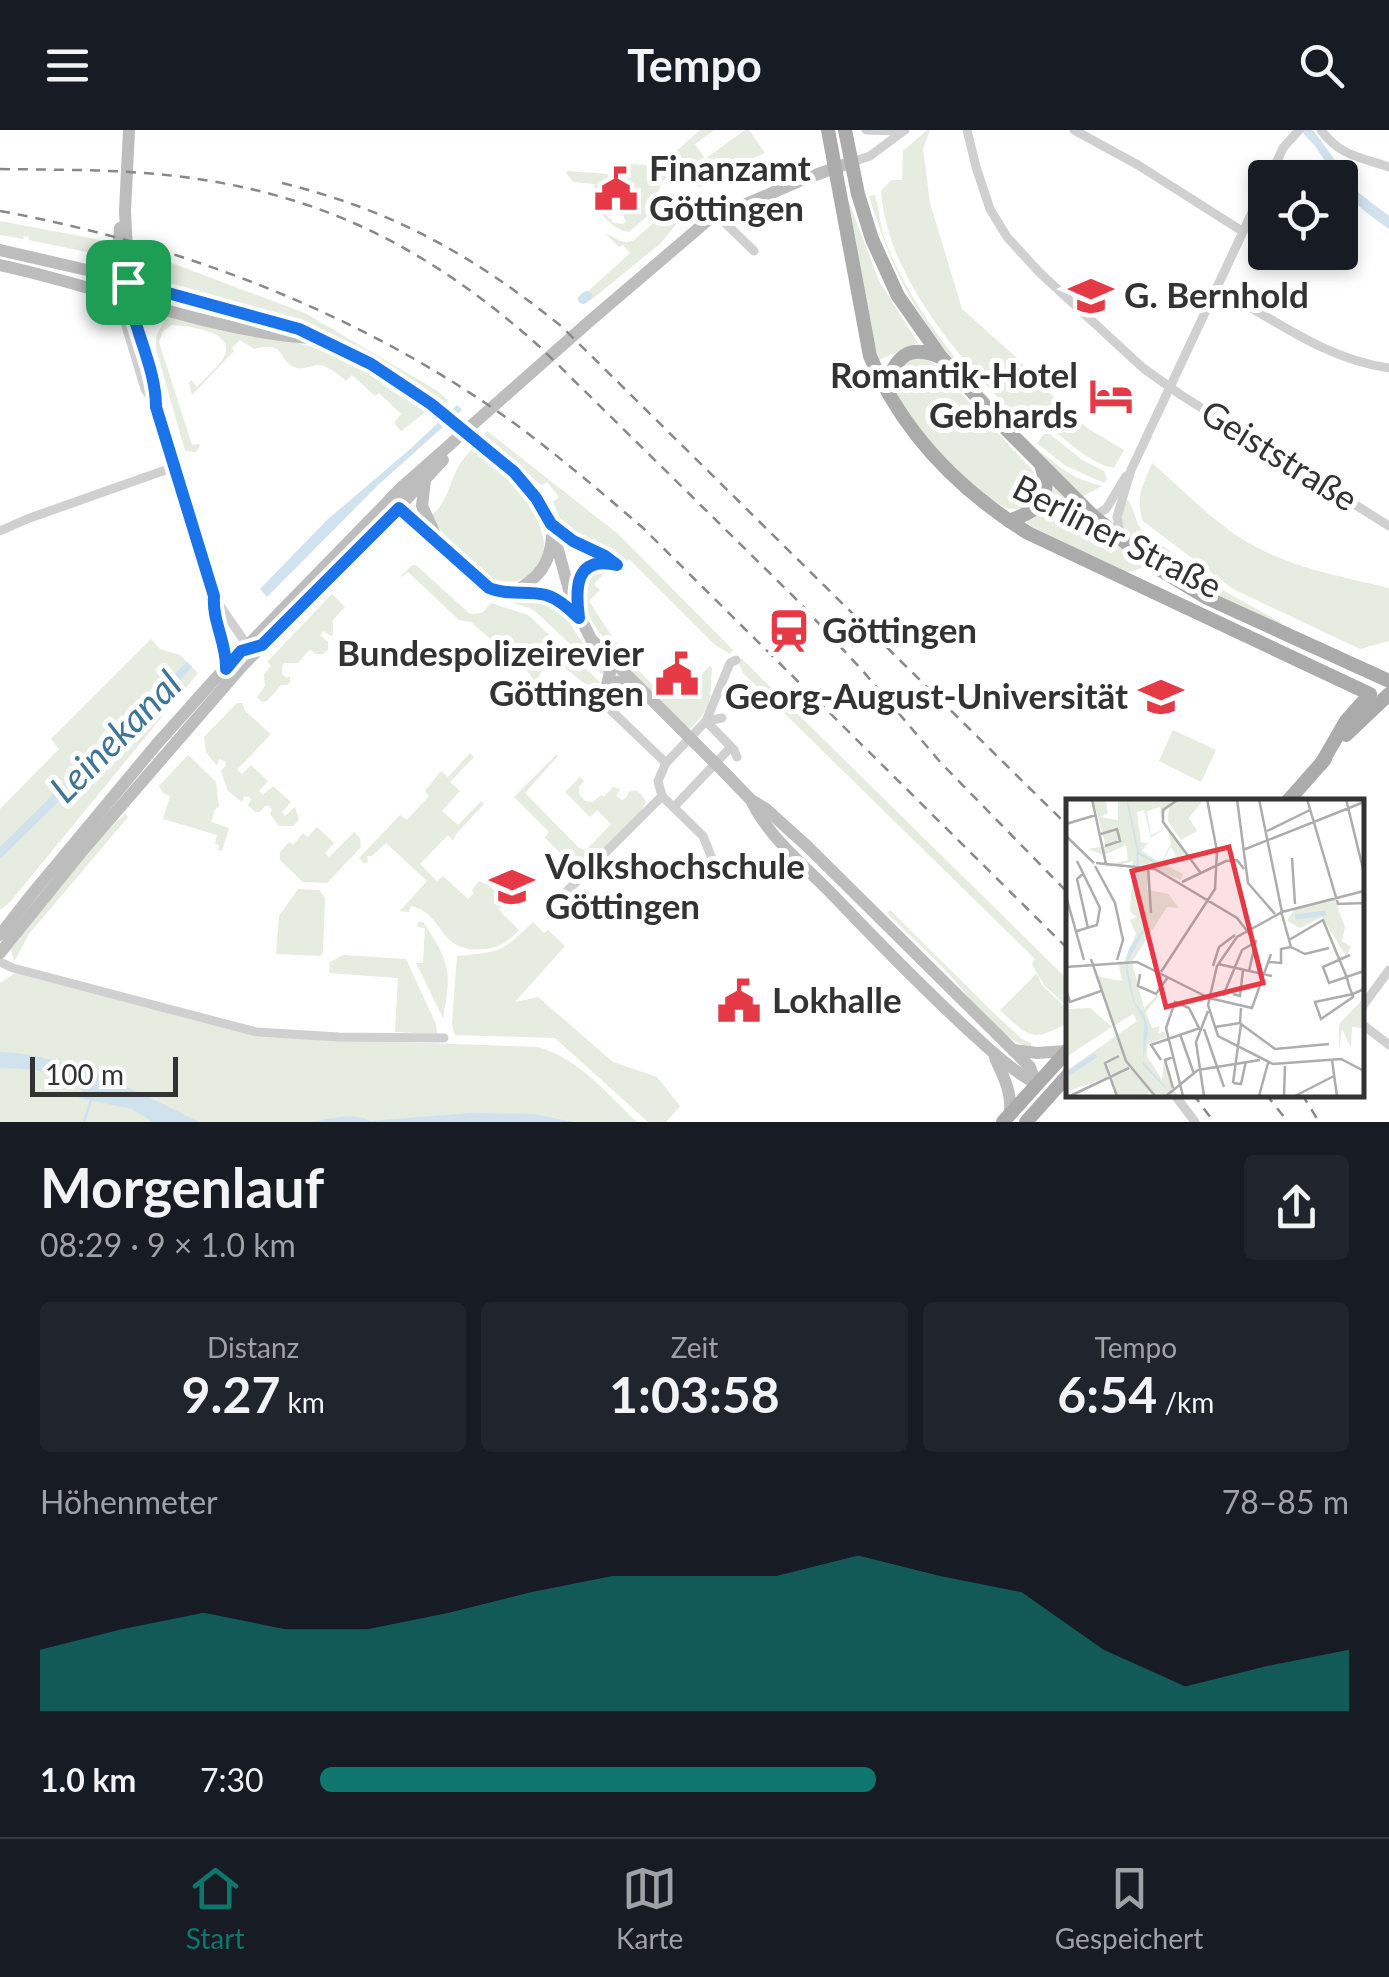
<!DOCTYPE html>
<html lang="de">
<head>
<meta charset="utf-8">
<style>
	body { margin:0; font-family:Lato,sans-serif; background:#20242c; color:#f1f3f6; height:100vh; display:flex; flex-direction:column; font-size:38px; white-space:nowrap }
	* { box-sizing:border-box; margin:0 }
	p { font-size:32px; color:#9ea1a6 }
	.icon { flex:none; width:55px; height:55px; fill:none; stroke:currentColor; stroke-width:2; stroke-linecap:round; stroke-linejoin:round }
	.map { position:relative; height:992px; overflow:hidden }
	.panel { display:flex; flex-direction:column; background:#171b24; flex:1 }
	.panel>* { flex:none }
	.controls { position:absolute; left:1248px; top:30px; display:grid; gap:20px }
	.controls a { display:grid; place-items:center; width:110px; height:110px; border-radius:10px; background:#171b24; box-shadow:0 5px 15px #0003; font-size:50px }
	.scale { position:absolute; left:30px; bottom:25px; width:148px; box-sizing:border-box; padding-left:10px; border:5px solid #333; border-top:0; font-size:28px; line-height:35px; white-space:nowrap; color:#333; -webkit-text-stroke:8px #fff; paint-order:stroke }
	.pin { position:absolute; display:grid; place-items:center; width:85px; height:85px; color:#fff; margin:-42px; border-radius:20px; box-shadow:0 5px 15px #0006 }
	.round { display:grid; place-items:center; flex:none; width:105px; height:105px; border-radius:10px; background:#20242c }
	.summary { display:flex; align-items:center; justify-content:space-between; height:170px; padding:0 40px }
	h1 { font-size:55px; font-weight:700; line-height:75px }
	.figures { display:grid; grid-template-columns:repeat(3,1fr); gap:15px; height:170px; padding:10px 40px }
	.figures div { display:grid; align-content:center; border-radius:10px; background:#20242c; text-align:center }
	.figures b { font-size:50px; font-weight:700 }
	.figures small { font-size:28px; font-weight:400 }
	.figures p { font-size:28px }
	.chart { height:280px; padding:20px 40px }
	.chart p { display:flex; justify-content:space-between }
	.chart svg { width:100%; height:180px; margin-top:10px; fill:#0f766e; opacity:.7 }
	ul { padding:0 40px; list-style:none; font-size:32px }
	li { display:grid; grid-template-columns:160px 120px 1fr; align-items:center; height:75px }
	li i { height:25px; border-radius:12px; background:#0f766e }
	header { display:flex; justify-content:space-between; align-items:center; height:130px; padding:0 40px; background:#171b24; font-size:45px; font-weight:700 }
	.tabs { display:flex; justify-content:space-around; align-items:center; height:140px; border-top:2px solid #363941; background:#171b24; font-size:28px; color:#9ea1a6 }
	.tabs a { display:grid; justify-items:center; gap:5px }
	.tabs .current { color:#0f766e }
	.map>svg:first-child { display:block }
	.green { fill:#e6ecdf }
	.water { fill:#cfe2ee }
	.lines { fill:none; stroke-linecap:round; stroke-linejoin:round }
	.stream { stroke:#cfe2ee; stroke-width:2.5 }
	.canal { stroke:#cfe2ee; stroke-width:10 }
	.street { stroke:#d0d0d0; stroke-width:9 }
	.secondary { stroke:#bdbdbd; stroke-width:12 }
	.primary { stroke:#ababab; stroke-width:14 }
	.rail { stroke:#888; stroke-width:2.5; stroke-dasharray:10 8; stroke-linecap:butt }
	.secondary-bridge { stroke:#bdbdbd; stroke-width:12 }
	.route-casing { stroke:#fff; stroke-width:20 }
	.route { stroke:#1a73e8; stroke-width:12 }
	.labels { text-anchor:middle; stroke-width:10; stroke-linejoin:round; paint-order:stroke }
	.poi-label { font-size:35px; font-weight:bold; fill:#333; stroke:#fff; text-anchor:start }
	.street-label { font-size:35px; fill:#333; stroke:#fff }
	.water-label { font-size:38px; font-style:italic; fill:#3f7597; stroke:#fff }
	.inset-river { fill:none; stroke:#cfe2ee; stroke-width:5 }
	.inset-road { fill:none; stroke:#adadad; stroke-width:2.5 }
	.view { fill:#e63946; fill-opacity:0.15; stroke:#e63946; stroke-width:5 }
	.inset-edge { fill:none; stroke:#333; stroke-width:5 }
</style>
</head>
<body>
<header><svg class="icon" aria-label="menu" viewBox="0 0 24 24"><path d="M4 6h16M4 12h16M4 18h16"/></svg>Tempo<svg class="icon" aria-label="search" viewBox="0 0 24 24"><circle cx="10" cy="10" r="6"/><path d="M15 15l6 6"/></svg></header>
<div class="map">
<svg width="1389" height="992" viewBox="0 0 1389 992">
	<rect width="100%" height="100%" fill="#fff"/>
	<g class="green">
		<path d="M700 0H714L695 14 705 29 745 0H749L765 23 737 35 701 57 697 56 671 26Z"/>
		<path d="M927 0H930L923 19 930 73 962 179 1018 229 1036 250 1087 298 1124 320 1114 338C1090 333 1072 315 1053 300L1032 301C970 243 887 150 881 61L891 50H902L903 21Z"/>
		<path d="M627 34 667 36 674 46C657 49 663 57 655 68 653 72 649 74 645 77L650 84 629 102C613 100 604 86 593 74L595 54 573 52 567 44V41L608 44 606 85 614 93 623 94 626 91 624 87Z"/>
		<path d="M875 65C879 79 880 95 885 110 908 171 950 223 992 272 1014 297 1038 323 1066 341 1076 349 1089 352 1102 356L1081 367C1021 305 953 243 910 167 892 135 880 102 869 66Z"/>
		<path d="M687 66 692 67 696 71 683 86 680 84 675 90 677 93 661 113 591 170 585 164 630 123 623 115 619 117 606 104C615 107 622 116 634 110L681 68Z"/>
		<path d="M849 72 879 151 918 213 879 230 869 194 847 73Z"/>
		<path d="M0 91 106 111 103 120 96 124 29 110V107L24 106 23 109 0 105Z"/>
		<path d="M137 120 305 183 436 260 448 270 445 276C361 210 256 179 156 152 150 139 139 135 137 120Z"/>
		<path d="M167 185 298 213 325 221 370 240 385 256 401 267 419 274 427 281 401 301 394 293 401 284 379 263 375 266 352 245 346 251C338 244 329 236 318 235 310 235 302 241 294 237 277 229 286 210 254 219L240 210 232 218 234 221 192 265 189 253 191 250 197 257C205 248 218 237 224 227 237 201 188 196 172 195L163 201 159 212 192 315 199 314 200 316 196 322 185 321 156 219V206Z"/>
		<path d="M915 228 924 229 933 233 1034 342 1038 355 1034 372C1027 376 1021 380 1012 379 982 375 891 282 895 250 897 239 905 233 915 228Z"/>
		<path d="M487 301 618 404 733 520 730 524 715 515 629 429 623 434 609 421 570 401 562 392 553 372 559 367 547 352 541 355 496 316 485 327C508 346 537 376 543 407 549 434 524 459 497 450 485 446 475 435 466 426 453 414 440 402 431 385 448 374 449 351 460 334 467 323 479 312 487 301Z"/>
		<path d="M1044 304H1050L1082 330 1104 341 1107 349 1104 353 1066 336 1037 313Z"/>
		<path d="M1152 333C1181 358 1209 388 1242 409 1287 437 1338 446 1389 458V511L1360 519 1233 459 1143 391C1135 367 1143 356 1152 333Z"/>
		<path d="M1054 355 1097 397 1145 437 1125 443 1027 394 1028 391C1043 382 1051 373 1054 355Z"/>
		<path d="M1127 369C1135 378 1134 391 1142 400L1219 458 1283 494C1250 486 1145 433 1126 406 1118 394 1122 381 1127 369Z"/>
		<path d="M412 435 417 436 470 484 482 483 491 473 528 485 601 553C583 563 573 538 555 533 532 541 536 556 551 570 542 580 531 578 522 568L532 559 525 552 531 545 471 492 459 490 408 442 402 447 401 446Z"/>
		<path d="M598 438H609L594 454 600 460 589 471C604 495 649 566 677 567L710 536 712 538C709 570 715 574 690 599 664 573 583 500 581 463 581 450 589 445 598 438Z"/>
		<path d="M332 464 345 477 333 490V504L331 506 324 501 320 505 328 512V520L323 524H316L310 519 298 533H284L282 536V544L287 548 290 546V552L287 555H281L267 571 262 572 257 567 265 556 264 544 271 536 267 532Z"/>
		<path d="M535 469 551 472 564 482 577 505 603 537 604 546 537 483 530 478 507 471Z"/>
		<path d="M151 509 160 519 180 525 198 543 10 772 0 780V679L59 619 51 609Z"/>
		<path d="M741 528 1069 851V878L1044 855 1032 834 1035 829 743 543 738 532Z"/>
		<path d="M237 573H242L245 581 271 604 237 640 242 644 251 635 268 651 259 661 263 665 273 656 291 672 282 682 285 686 295 677 299 690 293 696H279L270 684 272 679 269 676H265L260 682H255L248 675 251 669 248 666 244 667 242 672 228 661 221 641 226 635 225 631 219 629 217 636 206 622 204 607Z"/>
		<path d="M1173 600 1216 620 1201 652 1159 631Z"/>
		<path d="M470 623 474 627 450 652 460 661 442 681 458 695 481 671 484 674 457 703 453 710 448 705 420 734 437 751 443 746 468 769 474 763 472 760 481 748 506 772 499 780 519 800C509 811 500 818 484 819 436 823 446 784 411 776L409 782 400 781 427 751 386 713 372 726H367L368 731 365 734 359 728 400 685 407 690 429 666 425 661 441 641 448 647Z"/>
		<path d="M188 625 216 652 219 677 215 679 211 692 229 698 222 721 218 720 219 715 215 714 217 705 163 689 170 666 163 663 159 656Z"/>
		<path d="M556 625 558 626 525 663 578 717 584 720 589 717 611 694 597 680 590 687 565 662 580 647 584 651 579 657V664L585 671 593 672 601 665 604 667 613 657 620 659 616 666 622 670 626 668 629 662 636 660 642 665 646 672 641 682 583 741 577 739 545 708 549 702 514 667Z"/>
		<path d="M125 684 128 687 29 804 14 832 11 819 97 711Z"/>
		<path d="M317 697 334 713 325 723 329 727 354 702 360 708 361 717 327 753 303 752 280 730V722L289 712 293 715 303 703 308 707Z"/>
		<path d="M298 759 319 760 325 768 323 822 320 826 276 824 279 786Z"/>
		<path d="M890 780 996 885 1022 909 1031 913V918C993 907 971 866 944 839 926 820 906 802 887 783Z"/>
		<path d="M418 792H423C450 832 452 842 443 888L416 833H423L425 798 417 797Z"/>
		<path d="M533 792 544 803 548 800 565 816 515 872 538 867 613 932 657 947 680 976 666 992H648L555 908 455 905 452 894 457 826C501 822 501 823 533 792Z"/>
		<path d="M344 825 406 829 436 894 437 904 395 902 398 848 329 843 330 832Z"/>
		<path d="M15 843 258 907 537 917C579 928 607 964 637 992H0V853Z"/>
		<path d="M1037 843 1042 855 1069 881V892C1031 913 1030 908 1000 880Z"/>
	</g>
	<g class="water">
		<path d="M1300 0H1313L1359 63 1389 86V99C1371 86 1345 69 1340 48L1336 47 1315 16Z"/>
		<path d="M457 275 462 280 378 355 267 467 260 459 328 389 408 321Z"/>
		<path d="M187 532 192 537 165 567 0 729V717Z"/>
		<path d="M0 922C72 925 136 961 199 992H153L132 979 79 968 82 963 81 956C60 942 26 938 0 938Z"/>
		<path d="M471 983 533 984 573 992H313C332 989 353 982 370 991Z"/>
	</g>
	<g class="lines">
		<path class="stream" d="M84 992 91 970"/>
		<path class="canal" d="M583 169 587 166"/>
		<g class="street">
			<path d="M866 0 898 1"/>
			<path d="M967 0 976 37 990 79 1007 107 1039 142 1143 238 1181 265 1389 396"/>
			<path d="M1074 0 1138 35 1242 101"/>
			<path d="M1321 0C1340 26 1360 27 1389 37"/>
			<path d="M852 32 870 26 905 0"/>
			<path d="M1269 48 1283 18 1299 0"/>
			<path d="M718 86 754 121"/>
			<path d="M1216 158C1273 188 1324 229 1389 238"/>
			<path d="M117 166 145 259 156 276"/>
			<path d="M129 170 156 256 157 277 214 467C212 492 227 513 225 539"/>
			<path d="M1093 386 1106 379 1126 346"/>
			<path d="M0 401 27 389 174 337"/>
			<path d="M1121 408 1117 387 1131 340 1265 55"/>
			<path d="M214 467 247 515V518"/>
			<path d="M607 555 596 566 666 633"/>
			<path d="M722 588 706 591 730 533 736 530"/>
			<path d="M674 677 731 617"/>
			<path d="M601 728 616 744"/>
			<path d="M717 741 703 706 662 666 658 651 666 633 706 591 734 620 737 627"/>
			<path d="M552 776 662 666"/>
			<path d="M0 832 13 838 256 902 339 907 444 908"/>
			<path d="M1362 877 1389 840"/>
			<path d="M1362 894 1389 915"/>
			<path d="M1174 964 1195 992"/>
		</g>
		<g class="secondary">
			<path d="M0 120 91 141 299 199 371 234 431 274"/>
			<path d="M0 135C104 157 202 200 309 208"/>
			<path d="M115 152 120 98"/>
			<path d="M129 158 125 81 129 0"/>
			<path d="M501 331 529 358 551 394 572 471 591 509 681 599"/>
			<path d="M425 350 422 376 436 406"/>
			<path d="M395 374 484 455C505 467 526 458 548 466 559 469 567 477 575 484"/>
			<path d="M553 396 573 411 601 424 616 435"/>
			<path d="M515 461C539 448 550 434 552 407"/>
			<path d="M577 471C576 443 588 427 617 435"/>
			<path d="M607 529 610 543 607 555 621 551 634 555"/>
			<path d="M725 643 751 670 766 679 807 716 1012 919 1030 937 1036 954"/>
			<path d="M751 670C769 708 803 734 832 764 875 809 918 853 964 896 987 917 1009 939 1037 954"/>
			<path d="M0 805 32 764 156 615 215 549 402 357 591 190 707 91 804 49 852 32"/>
			<path d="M0 823 83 720 243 535 389 388 443 330"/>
			<path d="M1014 920 1037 923 1066 921"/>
			<path d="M995 928C1004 947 1012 963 1010 983"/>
		</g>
		<g class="primary">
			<path d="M828 0 870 226C902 302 959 360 1028 403L1370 564 1346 591 1321 634"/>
			<path d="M845 0 858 64 872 109 898 166 941 227 1005 298 1093 386 1157 438 1207 468 1389 551"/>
			<path d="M885 257C896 228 907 213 940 227"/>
			<path d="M1009 391C1039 379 1053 373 1042 338"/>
			<path d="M1346 605 1389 564"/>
			<path d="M1287 672 1325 629"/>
			<path d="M1003 992 1069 919"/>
			<path d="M1026 992 1069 944"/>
		</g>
		<g class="rail">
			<path d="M0 39C58 40 117 39 175 46 322 63 430 119 540 217L795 468 862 540 941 633 1069 764"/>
			<path d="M282 53C392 80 473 125 561 196L1069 697"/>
			<path d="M0 81C184 115 366 185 518 296 561 328 601 362 642 397L1069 820"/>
			<path d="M1193 964 1214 992"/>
			<path d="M1266 964 1288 992"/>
			<path d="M1302 964 1319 992"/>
		</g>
		<g class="secondary-bridge">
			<path d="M431 274 501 331"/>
			<path d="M681 599 725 643"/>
		</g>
	</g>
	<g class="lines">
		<g class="route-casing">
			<path id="route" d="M128 152 299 199 371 234 431 274 514 342 536 368 551 394 573 411 605 426 617 435C575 425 575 458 579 488 569 479 559 469 546 465 527 460 508 466 489 458L399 378 262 515 241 521 226 539C227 513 212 492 214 466L156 277C156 234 130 196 128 152Z"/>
		</g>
		<use href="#route" class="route"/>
	</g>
	<defs>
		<g id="civic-bare" transform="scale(3.45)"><path d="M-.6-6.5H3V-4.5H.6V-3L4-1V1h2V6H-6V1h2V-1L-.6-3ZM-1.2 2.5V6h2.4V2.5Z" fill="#e63946" stroke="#fff" stroke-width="2.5" paint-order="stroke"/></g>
		<g id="university-bare" transform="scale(3.45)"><path d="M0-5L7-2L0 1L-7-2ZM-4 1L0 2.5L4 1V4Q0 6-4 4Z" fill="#e63946" stroke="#fff" stroke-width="2.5" paint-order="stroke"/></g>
		<g id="hotel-bare" transform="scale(3.45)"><path d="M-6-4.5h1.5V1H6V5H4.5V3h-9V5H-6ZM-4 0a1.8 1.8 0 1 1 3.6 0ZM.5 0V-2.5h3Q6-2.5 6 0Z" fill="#e63946" stroke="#fff" stroke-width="2.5" paint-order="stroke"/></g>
		<g id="station-bare" transform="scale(3.45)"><path d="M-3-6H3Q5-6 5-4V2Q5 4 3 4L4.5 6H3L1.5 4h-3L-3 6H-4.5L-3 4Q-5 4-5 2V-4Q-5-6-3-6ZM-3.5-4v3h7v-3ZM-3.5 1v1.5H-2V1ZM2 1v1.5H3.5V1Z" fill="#e63946" stroke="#fff" stroke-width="2.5" paint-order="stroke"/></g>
	</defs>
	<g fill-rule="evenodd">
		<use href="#civic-bare" x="616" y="59"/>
		<use href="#university-bare" x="1091" y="166"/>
		<use href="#hotel-bare" x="1111" y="266"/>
		<use href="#station-bare" x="789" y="501"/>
		<use href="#civic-bare" x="677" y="544"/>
		<use href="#university-bare" x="1161" y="567"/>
		<use href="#university-bare" x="512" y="757"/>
		<use href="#civic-bare" x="739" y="871"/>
	</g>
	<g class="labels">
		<g class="poi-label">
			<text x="649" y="51">Finanzamt<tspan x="649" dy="40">Göttingen</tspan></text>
			<text x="1124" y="178">G. Bernhold</text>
			<text x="1078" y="258" text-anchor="end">Romantik-Hotel<tspan x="1078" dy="40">Gebhards</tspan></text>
			<text x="822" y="513">Göttingen</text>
			<text x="644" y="536" text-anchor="end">Bundespolizeirevier<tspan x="644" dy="40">Göttingen</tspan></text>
			<text x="1128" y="579" text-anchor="end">Georg-August-Universität</text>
			<text x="545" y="749">Volkshochschule<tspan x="545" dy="40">Göttingen</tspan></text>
			<text x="772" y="883">Lokhalle</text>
		</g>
		<g class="street-label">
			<text transform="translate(1279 326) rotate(32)" y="12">Geiststraße</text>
			<text transform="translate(1117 407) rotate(27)" y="12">Berliner Straße</text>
		</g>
		<g class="water-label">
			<text transform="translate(116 607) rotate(-45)" y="13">Leinekanal</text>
		</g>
	</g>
	<g transform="translate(1066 669)">
		<rect width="298" height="298" fill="#fff"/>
		<path d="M27 0H39L42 14 34 18 52 21V0L137 1 123 19 131 32 115 41 102 22 103 6 95 20 94 8 81 12 85 36 98 30 85 39 78 11 71 13 75 43 82 44 76 52 95 64 105 44 101 27 119 54 111 59 105 48 96 64 117 75 115 81 75 64 99 77 83 70 81 91 82 90V83H84L83 91 102 95 113 109 101 108 66 163 78 209 100 188 80 213 86 229 94 227 92 235 99 232 100 238 82 245 81 257 96 281 98 261 111 297H87L82 291 83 297H52L46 278 65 271 45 275 40 260 42 278 0 293V272L71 222 67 215 48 227 31 177 56 182 52 162 58 163 70 135 64 121 70 118 64 112 67 62 45 68 37 67 62 61 60 46 38 56 22 50 40 47ZM268 99 279 128 276 142 285 148 280 157 256 118 234 129 221 122 228 111ZM297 200V229L286 228 285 249 276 230 273 251V225ZM24 209 46 228 0 258V210Z" fill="#e6ecdf"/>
		<path d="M60 0 64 10 73 53 116 79 72 55 73 77 71 94 80 128 61 164 68 203 77 214 81 223 82 234 77 262 107 297 77 266 78 221 67 202 60 173 61 157 63 150 79 128 69 94 71 51Z" fill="#cfe2ee"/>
		<path class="inset-river" d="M229 118 260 114M0 276 30 256"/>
		<path class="inset-road" d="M26 0 40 65M113 0 97 11V23L134 73M171 0 182 84 209 115M193 0 216 113 171 138 151 167 142 206 152 237 207 265 275 260 298 272M241 0 272 105 298 104M280 0 298 74M0 25 30 16M201 32 244 11M35 35 51 30 54 42 39 47M0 37 28 64M177 51 298 3M226 59 229 105M11 62 34 109 31 126 11 132M30 64 89 70 171 119 185 137M29 67 49 104 57 141 51 161M82 67 85 114M18 74 11 80 22 129M116 83 160 62 171 61 178 70M0 97 18 161M215 112 225 148M216 113 298 92M223 141 257 121 281 179 283 187 286 195H287V198L255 220 249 203 287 195 298 190M225 148 239 155 263 149M284 156 257 168 263 184 298 172M25 160 60 262 89 297M203 163 215 164V150L225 148M152 165 206 177M147 167 153 148 169 136M0 168 71 163 143 199M183 172 190 141M95 173 149 90 151 52 141 0M74 175 72 187 90 195 102 178M0 191 4 203 35 192M167 195 174 197 177 171M157 197 176 151 190 143M143 199 186 209 205 155M149 228 174 224 175 209M138 230 158 288M114 235 128 275M107 258 99 261 107 289M95 261 85 246 134 229M266 261 271 297M167 284 175 225 209 250 263 245M167 284 175 285 180 262M4 297 63 269M51 297 39 264 53 257M100 297 132 271 194 261M117 297 100 229 109 203 123 209 133 229M138 297 130 243 142 212M193 297 202 264M218 297 219 267M229 297 268 277"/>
		<path class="view" d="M163 48 197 184 100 208 66 72Z"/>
		<rect width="298" height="298" class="inset-edge"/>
	</g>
</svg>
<div class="controls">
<a><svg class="icon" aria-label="locate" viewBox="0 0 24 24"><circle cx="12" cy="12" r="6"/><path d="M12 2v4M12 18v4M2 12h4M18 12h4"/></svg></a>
</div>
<div class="scale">100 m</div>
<div class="pin" style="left:128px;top:152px;background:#1e9e55"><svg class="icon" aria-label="arrive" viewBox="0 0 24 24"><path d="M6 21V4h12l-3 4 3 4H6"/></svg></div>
</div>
<section class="panel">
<div class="summary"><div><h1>Morgenlauf</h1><p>08:29 · 9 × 1.0 km</p></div><a class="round"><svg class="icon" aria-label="share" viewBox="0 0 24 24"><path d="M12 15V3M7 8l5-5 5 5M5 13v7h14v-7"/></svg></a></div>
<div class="figures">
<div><p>Distanz</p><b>9.27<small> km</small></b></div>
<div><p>Zeit</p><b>1:03:58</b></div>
<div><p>Tempo</p><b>6:54<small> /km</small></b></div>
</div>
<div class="chart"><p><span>Höhenmeter</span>78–85 m</p>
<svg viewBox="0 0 160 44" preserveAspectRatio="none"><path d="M0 44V29L10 24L20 20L30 24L40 24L50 20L60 15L70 11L80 11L90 11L100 6L110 11L120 15L130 29L140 38L150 33L160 29V44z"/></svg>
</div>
<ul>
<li><b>1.0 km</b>7:30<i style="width:54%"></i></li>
</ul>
</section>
<nav class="tabs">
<a class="current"><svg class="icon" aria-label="home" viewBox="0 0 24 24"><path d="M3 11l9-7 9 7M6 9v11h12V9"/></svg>Start</a>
<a><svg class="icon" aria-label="map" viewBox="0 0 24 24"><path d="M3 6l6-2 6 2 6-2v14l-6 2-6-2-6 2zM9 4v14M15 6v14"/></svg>Karte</a>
<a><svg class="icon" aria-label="saved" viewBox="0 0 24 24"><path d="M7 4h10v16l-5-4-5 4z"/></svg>Gespeichert</a>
</nav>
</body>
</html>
